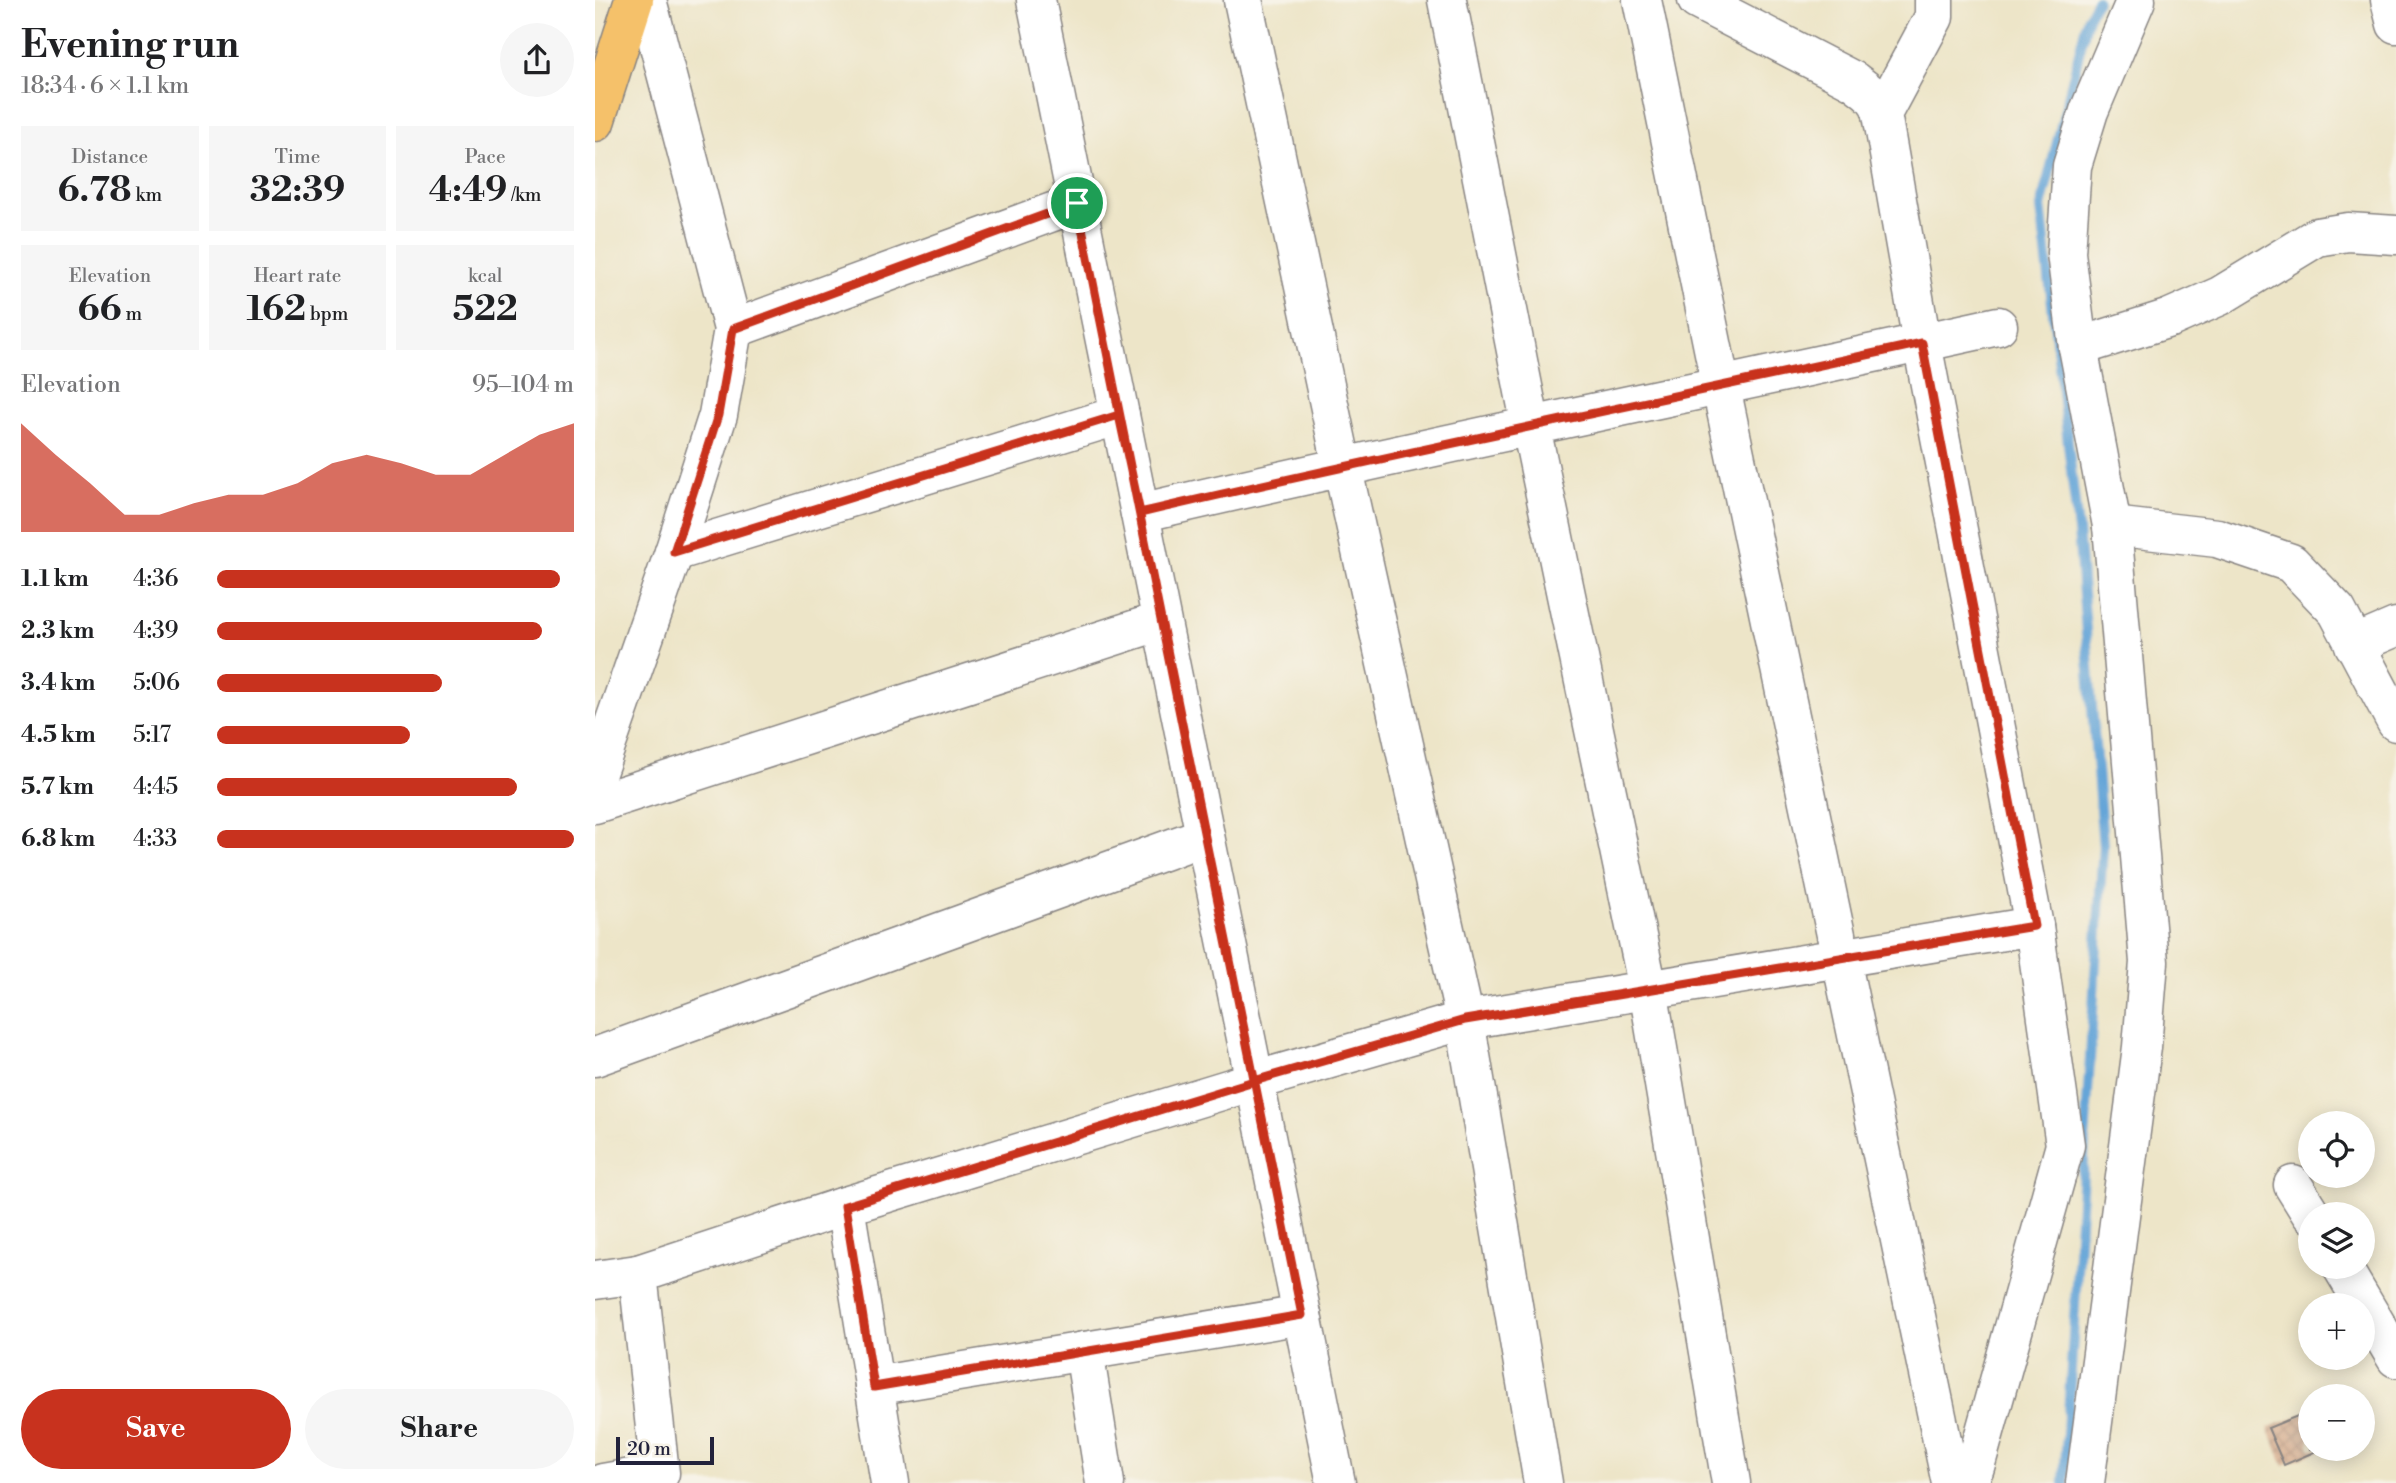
<!DOCTYPE html>
<html lang="en">
<head>
<meta charset="utf-8">
<style>
	body { margin:0; font-family:"Libre Bodoni",serif; background:#f6f6f6; color:#202124; height:100vh; display:flex; flex-direction:column; font-size:26px; white-space:nowrap }
	* { box-sizing:border-box; margin:0 }
	p { font-size:23px; color:#757577 }
	.icon { flex:none; width:38px; height:38px; fill:none; stroke:currentColor; stroke-width:2; stroke-linecap:round; stroke-linejoin:round }
	.map { position:relative; flex:1; overflow:hidden }
	.sheet { display:flex; flex-direction:column; background:#fff; width:595px }
	.sheet>* { flex:none }
	.fabs { position:absolute; left:1703px; top:1111px; display:grid; gap:14px }
	.fabs a { display:grid; place-items:center; width:77px; height:77px; border-radius:50%; background:#fff; box-shadow:0 4px 18px #0003; font-size:35px }
	.scale { position:absolute; left:21px; bottom:18px; width:98px; box-sizing:border-box; padding-left:7px; border:4px solid #22223b; border-top:0; font-size:19px; line-height:24px; white-space:nowrap; color:#22223b; -webkit-text-stroke:5px #f7f3e8; paint-order:stroke }
	.pin { position:absolute; display:grid; place-items:center; width:60px; height:60px; color:#fff; margin:-30px; border:4px solid #fff; border-radius:50%; box-shadow:0 2px 7px #0007 }
	.round { display:grid; place-items:center; flex:none; width:74px; height:74px; border-radius:37px; background:#f6f6f6 }
	.headline { display:flex; align-items:center; justify-content:space-between; height:119px; padding:0 21px }
	h1 { font-size:38px; font-weight:700; line-height:52px }
	.figures { display:grid; grid-template-columns:repeat(3,1fr); gap:10px; height:119px; padding:7px 21px }
	.figures div { display:grid; align-content:center; border-radius:0px; background:#f6f6f6; text-align:center }
	.figures b { font-size:35px; font-weight:700 }
	.figures small { font-size:19px; font-weight:400 }
	.figures p { font-size:19px }
	.chart { height:196px; padding:14px 21px }
	.chart p { display:flex; justify-content:space-between }
	.chart svg { width:100%; height:126px; margin-top:7px; fill:#c8321e; opacity:.7 }
	.button { display:flex; gap:14px; margin-top:auto; padding:14px 21px }
	.button a { flex:1; height:80px; border-radius:42px; background:#c8321e; color:#fff; font-size:28px; font-weight:700; line-height:80px; text-align:center }
	.button a+a { background:#f6f6f6; color:#202124 }
	ul { padding:0 21px; list-style:none; font-size:23px }
	li { display:grid; grid-template-columns:112px 84px 1fr; align-items:center; height:52px }
	li i { height:18px; border-radius:9px; background:#c8321e }
	main { display:flex; flex:1; min-height:0 }
	.map>svg:first-child { display:block }
	.lines { fill:none; stroke-linecap:round; stroke-linejoin:round }
	.stream { stroke:#65a5d8; stroke-width:10 }
	.building { fill:url(#building-cross-hatch) }
	.minor-casing { stroke:#888482; stroke-width:41 }
	.major-casing { stroke:#888482; stroke-width:41 }
	.minor { stroke:#fff; stroke-width:38 }
	.major { stroke:#f5c16b; stroke-width:38 }
	.route-casing { stroke:#fff; stroke-width:14 }
	.route { stroke:#c8321e; stroke-width:9 }
</style>
</head>
<body>
<main>
<section class="sheet">
<div class="headline"><div><h1>Evening run</h1><p>18:34 · 6 × 1.1 km</p></div><a class="round"><svg class="icon" aria-label="share" viewBox="0 0 24 24"><path d="M12 15V3M7 8l5-5 5 5M5 13v7h14v-7"/></svg></a></div>
<div class="figures">
<div><p>Distance</p><b>6.78<small> km</small></b></div>
<div><p>Time</p><b>32:39</b></div>
<div><p>Pace</p><b>4:49<small> /km</small></b></div>
</div>
<div class="figures">
<div><p>Elevation</p><b>66<small> m</small></b></div>
<div><p>Heart rate</p><b>162<small> bpm</small></b></div>
<div><p>kcal</p><b>522</b></div>
</div>
<div class="chart"><p><span>Elevation</span>95–104 m</p>
<svg viewBox="0 0 160 44" preserveAspectRatio="none"><path d="M0 44V6L10 17L20 27L30 38L40 38L50 34L60 31L70 31L80 27L90 20L100 17L110 20L120 24L130 24L140 17L150 10L160 6V44z"/></svg>
</div>
<ul>
<li><b>1.1 km</b>4:36<i style="width:96%"></i></li>
<li><b>2.3 km</b>4:39<i style="width:91%"></i></li>
<li><b>3.4 km</b>5:06<i style="width:63%"></i></li>
<li><b>4.5 km</b>5:17<i style="width:54%"></i></li>
<li><b>5.7 km</b>4:45<i style="width:84%"></i></li>
<li><b>6.8 km</b>4:33<i style="width:100%"></i></li>
</ul>
<div class="button"><a>Save</a><a>Share</a></div>
</section>
<div class="map">
<svg width="1801" height="1483" viewBox="0 0 1801 1483">
	<defs>
		<pattern id="building-cross-hatch" width="8" height="8" patternUnits="userSpaceOnUse" patternTransform="scale(1.75)"><rect width="8" height="8" fill="#d8b193"/><path d="M0 0l8 8M0 8l8-8" fill="none" stroke="#b99880"/></pattern>
	</defs>
	<rect width="100%" height="100%" fill="#f7f3e8"/>
	<filter id="ink" filterUnits="userSpaceOnUse"><feTurbulence type="fractalNoise" baseFrequency=".0143" numOctaves="2"/><feDisplacementMap in="SourceGraphic" scale="14" xChannelSelector="R" yChannelSelector="G"/><feConvolveMatrix kernelMatrix="1 2 1 2 8 2 1 2 1" color-interpolation-filters="sRGB"/></filter>
	<filter id="wash" filterUnits="userSpaceOnUse"><feTurbulence type="fractalNoise" baseFrequency=".00686" numOctaves="4" result="noise"/><feDisplacementMap in="SourceGraphic" scale="28" xChannelSelector="R" yChannelSelector="G"/><feGaussianBlur stdDeviation="1.57" result="paint"/><feColorMatrix in="noise" values="0 0 0 0 0 0 0 0 0 0 0 0 0 0 0 0 0 1.4 0 .05"/><feComposite in="paint" operator="in"/></filter>
	<g filter="url(#wash)">
		<rect width="100%" height="100%" fill="#ede5c8"/>
		<g class="lines">
			<path class="stream" d="M1469 1483 1508 846 1483 530 1446 207 1493 17 1502 0"/>
		</g>
		<g id="blocks">
			<path class="building" d="M1715 1411V1449H1726L1689 1465 1673 1428Z"/>
		</g>
	</g>
	<g filter="url(#ink)">
		<use href="#blocks" fill-opacity="0" stroke="#888482" stroke-width="2"/>
		<g class="lines">
			<g class="minor-casing">
				<g id="minor">
					<path d="M441 0 741 1483"/>
					<path d="M648 0 747 465 870 1020 948 1483"/>
					<path d="M852 0 936 427 1053 989 1136 1483"/>
					<path d="M1047 0 1126 387 1356 1483"/>
					<path d="M1102 0 1259 81C1272 91 1284 98 1287 114"/>
					<path d="M1339 0V17L1287 114 1327 343 1439 926 1470 1145 1380 1467 1373 1483"/>
					<path d="M1795 0 1801 24"/>
					<path d="M138 329 482 203"/>
					<path d="M1483 347 1575 318 1625 296 1722 237 1753 232 1801 235"/>
					<path d="M545 513C830 446 1117 389 1403 326"/>
					<path d="M1517 526 1622 538 1696 563 1742 611 1801 722"/>
					<path d="M79 552 525 415"/>
					<path d="M1759 645 1801 627"/>
					<path d="M0 778 79 552 123 415 138 329 52 0"/>
					<path d="M0 804 566 621"/>
					<path d="M0 1057 610 836"/>
					<path d="M1698 1185 1716 1214"/>
					<path d="M250 1206 295 1483"/>
					<path d="M1747 1267 1801 1358"/>
					<path d="M0 1280 43 1274 250 1206 659 1081 870 1020 1439 926"/>
					<path d="M489 1351 510 1483"/>
					<path d="M279 1386 707 1315"/>
					<path d="M8 1483 65 1473 43 1274"/>
					<path d="M1490 1483 1547 1047 1554 962 1517 526 1483 347 1471 253 1477 166 1494 111 1541 0"/>
				</g>
			</g>
			<g class="major-casing">
				<path id="major" d="M0 122 39 0"/>
			</g>
			<use href="#minor" class="minor"/>
			<use href="#major" class="major"/>
		</g>
	</g>
	<g class="lines" filter="url(#ink)">
		<g class="route-casing">
			<path id="route" d="M482 203C556 574 632 944 707 1315L279 1387 250 1206 659 1081 870 1020 1439 926 1327 343C1066 400 804 452 545 513L524 415 79 552 123 415 138 329 482 203"/>
		</g>
		<use href="#route" class="route"/>
	</g>
</svg>
<div class="fabs">
<a><svg class="icon" aria-label="locate" viewBox="0 0 24 24"><circle cx="12" cy="12" r="6"/><path d="M12 2v4M12 18v4M2 12h4M18 12h4"/></svg></a>
<a><svg class="icon" aria-label="layers" viewBox="0 0 24 24"><path d="M12 4l9 5-9 5-9-5zM3 14l9 5 9-5"/></svg></a>
<a>+</a>
<a>−</a>
</div>
<div class="scale">20 m</div>
<div class="pin" style="left:482px;top:203px;background:#1e9e55"><svg class="icon" aria-label="arrive" viewBox="0 0 24 24"><path d="M6 21V4h12l-3 4 3 4H6"/></svg></div>
</div>
</main>
</body>
</html>
